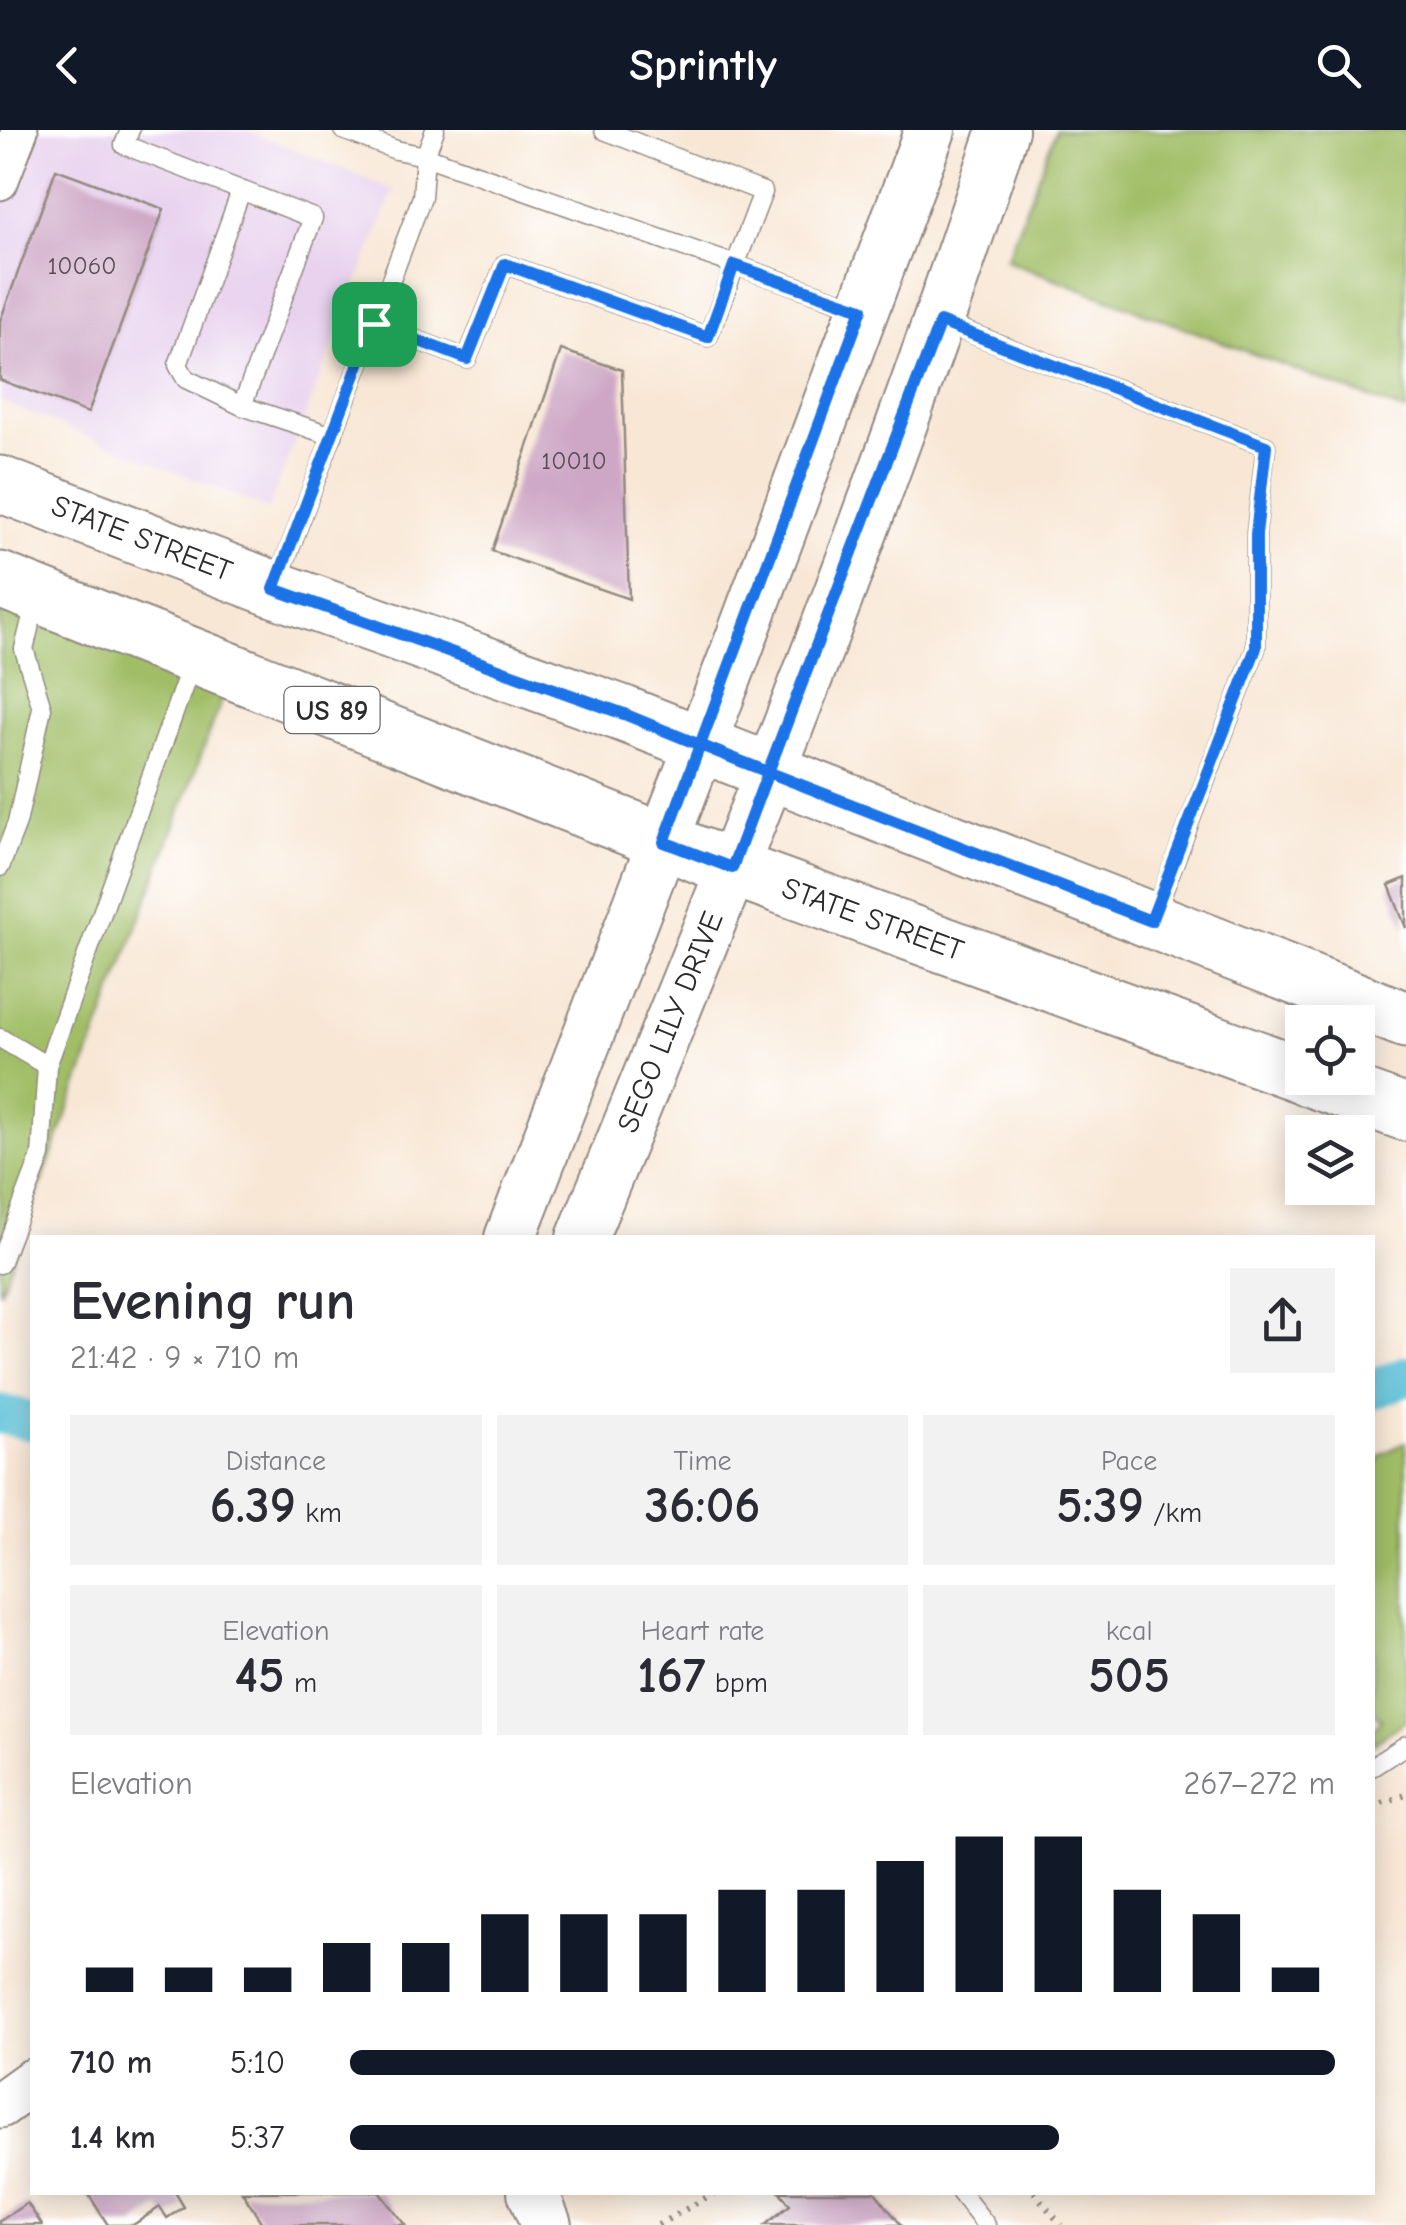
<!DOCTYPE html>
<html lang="en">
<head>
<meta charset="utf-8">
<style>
	body { margin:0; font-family:"Comic Neue",sans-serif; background:#f2f2f3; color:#2b2b33; height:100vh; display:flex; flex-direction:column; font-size:38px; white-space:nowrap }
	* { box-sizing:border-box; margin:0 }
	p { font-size:32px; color:#7c7c81 }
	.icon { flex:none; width:55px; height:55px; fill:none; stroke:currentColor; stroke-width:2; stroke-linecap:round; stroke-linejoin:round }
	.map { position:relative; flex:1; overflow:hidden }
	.details { position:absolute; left:30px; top:1105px; width:1345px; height:960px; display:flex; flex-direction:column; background:#fff; border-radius:0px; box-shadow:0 5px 25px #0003 }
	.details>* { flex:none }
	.tools { position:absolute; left:1285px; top:875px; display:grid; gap:20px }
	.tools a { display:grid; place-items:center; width:90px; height:90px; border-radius:0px; background:#fff; box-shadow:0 5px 25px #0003; font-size:50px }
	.pin { position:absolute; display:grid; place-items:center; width:85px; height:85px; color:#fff; margin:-42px; border-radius:20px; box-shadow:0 5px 15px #0006 }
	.round { display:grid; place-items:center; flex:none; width:105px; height:105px; border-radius:0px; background:#f2f2f3 }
	.summary { display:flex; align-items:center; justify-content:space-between; height:170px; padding:0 40px }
	h1 { font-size:55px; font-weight:600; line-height:75px }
	.metrics { display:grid; grid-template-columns:repeat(3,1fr); gap:15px; height:170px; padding:10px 40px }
	.metrics div { display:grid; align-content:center; border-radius:0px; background:#f2f2f3; text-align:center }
	.metrics b { font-size:50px; font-weight:600 }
	.metrics small { font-size:28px; font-weight:400 }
	.metrics p { font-size:28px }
	.chart { height:280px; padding:20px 40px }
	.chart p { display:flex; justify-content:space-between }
	.chart svg { width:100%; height:180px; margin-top:10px; stroke:#111827; stroke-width:6 }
	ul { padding:0 40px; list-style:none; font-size:32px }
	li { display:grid; grid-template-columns:160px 120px 1fr; align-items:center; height:75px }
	li i { height:25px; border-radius:12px; background:#111827 }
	header { display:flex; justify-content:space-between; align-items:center; height:130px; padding:0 40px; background:#111827; color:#fff; font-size:45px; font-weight:600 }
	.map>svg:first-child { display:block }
	.built { fill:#e8d2ee }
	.green { fill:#a1be66; stroke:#667448; stroke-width:2.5 }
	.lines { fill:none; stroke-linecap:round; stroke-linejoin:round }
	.canal { stroke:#5bc1d8; stroke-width:40 }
	.building { fill:#cea7c6 }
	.service-casing { stroke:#928980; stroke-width:21 }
	.minor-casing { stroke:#928980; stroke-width:39 }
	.tertiary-casing { stroke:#928980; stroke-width:49 }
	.secondary-casing { stroke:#928980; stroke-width:54 }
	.primary-casing { stroke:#928980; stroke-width:59 }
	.path { stroke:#928980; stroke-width:6; stroke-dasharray:2.5 8; stroke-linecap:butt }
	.service { stroke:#fff; stroke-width:18 }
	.minor { stroke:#fff; stroke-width:35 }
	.tertiary { stroke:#fff; stroke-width:45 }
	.secondary { stroke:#fff; stroke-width:50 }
	.primary { stroke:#fff; stroke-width:55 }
	.route-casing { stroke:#fff; stroke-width:20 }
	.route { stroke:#1a73e8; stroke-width:12 }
	.labels { text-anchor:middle; stroke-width:9; stroke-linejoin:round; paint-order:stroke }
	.number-label { font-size:25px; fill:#544a52 }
	.shield { fill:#fff; stroke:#6b6b6b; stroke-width:2.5 }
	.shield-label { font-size:28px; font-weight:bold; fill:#2b2b2b }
	.street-label { font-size:30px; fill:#2b2b2b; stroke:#fff }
</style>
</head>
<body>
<header><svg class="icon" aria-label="back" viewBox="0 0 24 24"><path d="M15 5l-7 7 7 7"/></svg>Sprintly<svg class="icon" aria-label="search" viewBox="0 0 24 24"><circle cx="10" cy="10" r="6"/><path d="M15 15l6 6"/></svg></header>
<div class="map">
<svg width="1406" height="2095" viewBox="0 0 1406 2095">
	<rect width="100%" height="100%" fill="#fff"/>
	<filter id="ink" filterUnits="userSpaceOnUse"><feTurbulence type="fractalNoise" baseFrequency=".01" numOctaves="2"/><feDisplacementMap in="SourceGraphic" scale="20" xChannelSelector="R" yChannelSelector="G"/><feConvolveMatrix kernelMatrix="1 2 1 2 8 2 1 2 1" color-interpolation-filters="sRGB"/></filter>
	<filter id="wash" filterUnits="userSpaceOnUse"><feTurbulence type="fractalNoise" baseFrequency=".0048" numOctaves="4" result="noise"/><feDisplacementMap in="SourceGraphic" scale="40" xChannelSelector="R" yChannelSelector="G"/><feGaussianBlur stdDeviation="2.25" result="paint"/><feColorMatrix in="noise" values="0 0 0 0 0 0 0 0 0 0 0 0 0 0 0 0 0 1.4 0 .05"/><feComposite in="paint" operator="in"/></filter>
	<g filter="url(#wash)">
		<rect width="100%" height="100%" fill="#f8e7d5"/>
		<path class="built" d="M0 0H246L394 60 268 379 0 271Z"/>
		<g class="green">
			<path d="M1056 0H1406V282L1006 130Z"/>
			<path d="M0 467 228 553 0 1163Z"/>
			<path d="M1406 1312V1590L1373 1614V1599L1381 1589 1372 1581 1373 1342 1381 1325Z"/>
		</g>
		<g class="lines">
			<g class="canal">
				<path d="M1372 1260 1406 1246"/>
				<path d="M0 1284 32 1291"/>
			</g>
		</g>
		<g id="blocks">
			<g class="building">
				<path d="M56 39 164 79 88 283 0 250V191Z"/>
				<path d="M561 220 622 240 629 469 492 421Z"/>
				<path d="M1406 748V798L1389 755Z"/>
				<path d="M87 2062H175L184 2077 167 2088 160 2077 133 2095H108Z"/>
				<path d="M242 2062H379L405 2095H263Z"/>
				<path d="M780 2062H875L901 2095H765L790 2075Z"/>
				<path d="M27 2073 42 2095H0V2091Z"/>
			</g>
		</g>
	</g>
	<g filter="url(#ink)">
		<use href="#blocks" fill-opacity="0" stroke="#928980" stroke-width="2.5"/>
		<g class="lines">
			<g class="service-casing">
				<g id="service">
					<path d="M130 0 124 15 313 88 242 276 333 306"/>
					<path d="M343 0 396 20 425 26 435 0"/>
					<path d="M241 61 178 235 186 249 242 276"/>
					<path d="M941 192 1266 316 1256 403V518L1153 788"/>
					<path d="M374 194 467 229 505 134 708 207 763 62 604 0"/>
					<path d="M276 455 422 67 425 26 861 179"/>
					<path d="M0 737 17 693 42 578 24 519 36 470"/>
					<path d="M0 908 47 936"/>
					<path d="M0 1134 41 1026 47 936 192 533"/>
					<path d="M1372 1637 1406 1615"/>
					<path d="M960 2062 986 2095"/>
				</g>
			</g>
			<g class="minor-casing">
				<path id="minor" d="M0 52 20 0"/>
			</g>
			<g class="tertiary-casing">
				<path id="tertiary" d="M0 1975 32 1952"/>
			</g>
			<g class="secondary-casing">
				<g id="secondary">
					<path d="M510 1108 734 527 930 0"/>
					<path d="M582 1108C732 744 881 374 1003 0"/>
					<path d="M533 2062 546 2095"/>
				</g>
			</g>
			<g class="primary-casing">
				<g id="primary">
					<path d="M0 354 274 459 624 584 1406 890"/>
					<path d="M0 450 732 738 1302 945"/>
					<path d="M1308 948 1406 983"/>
				</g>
			</g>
			<g class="path">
				<path d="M1372 1676 1406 1665"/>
				<path d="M1034 2062 1061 2095"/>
				<path d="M658 2095 716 2062"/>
			</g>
			<use href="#service" class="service"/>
			<use href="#minor" class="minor"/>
			<use href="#tertiary" class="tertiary"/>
			<use href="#secondary" class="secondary"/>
			<use href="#primary" class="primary"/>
		</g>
	</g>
	<g class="lines" filter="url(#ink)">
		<g class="route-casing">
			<path id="route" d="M374 194 274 459 624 584 700 615 664 712 732 738 768 642 1151 791 1256 518V404L1266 316 940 192 768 642 700 615 862 179 734 135 708 207 505 134 467 229 374 194"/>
		</g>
		<use href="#route" class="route"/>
	</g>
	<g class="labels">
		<g class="number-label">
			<text x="82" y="144">10060</text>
			<text x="574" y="339">10010</text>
		</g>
		<rect class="shield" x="284.5" y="557" width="95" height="46" rx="8"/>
		<g class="shield-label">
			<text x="332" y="590">US 89</text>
		</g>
		<g class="street-label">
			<text transform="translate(142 408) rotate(21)" y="10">STATE STREET</text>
			<text transform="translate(873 789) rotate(20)" y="10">STATE STREET</text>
			<text transform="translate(670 892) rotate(-68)" y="10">SEGO LILY DRIVE</text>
		</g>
	</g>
</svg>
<div class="tools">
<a><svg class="icon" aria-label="locate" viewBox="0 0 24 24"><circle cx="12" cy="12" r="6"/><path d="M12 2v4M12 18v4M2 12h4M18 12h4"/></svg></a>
<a><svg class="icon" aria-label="layers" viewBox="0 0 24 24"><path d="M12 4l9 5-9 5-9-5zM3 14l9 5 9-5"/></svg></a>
</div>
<div class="pin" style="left:374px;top:194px;background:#1e9e55"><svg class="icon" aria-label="arrive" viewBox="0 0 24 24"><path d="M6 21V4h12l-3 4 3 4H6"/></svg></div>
<section class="details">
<div class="summary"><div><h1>Evening run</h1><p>21:42 · 9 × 710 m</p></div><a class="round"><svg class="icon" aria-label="share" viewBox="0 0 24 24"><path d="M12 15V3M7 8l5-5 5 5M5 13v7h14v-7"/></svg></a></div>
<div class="metrics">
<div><p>Distance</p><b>6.39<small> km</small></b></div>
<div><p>Time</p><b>36:06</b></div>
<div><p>Pace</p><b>5:39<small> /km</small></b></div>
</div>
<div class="metrics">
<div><p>Elevation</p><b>45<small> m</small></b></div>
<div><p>Heart rate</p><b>167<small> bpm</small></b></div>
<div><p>kcal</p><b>505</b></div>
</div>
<div class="chart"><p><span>Elevation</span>267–272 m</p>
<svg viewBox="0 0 160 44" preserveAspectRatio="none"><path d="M5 44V38M15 44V38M25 44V38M35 44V32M45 44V32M55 44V25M65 44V25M75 44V25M85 44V19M95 44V19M105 44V12M115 44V6M125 44V6M135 44V19M145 44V25M155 44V38"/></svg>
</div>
<ul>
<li><b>710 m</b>5:10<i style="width:100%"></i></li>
<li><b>1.4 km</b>5:37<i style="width:72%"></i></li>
</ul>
</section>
</div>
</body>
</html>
